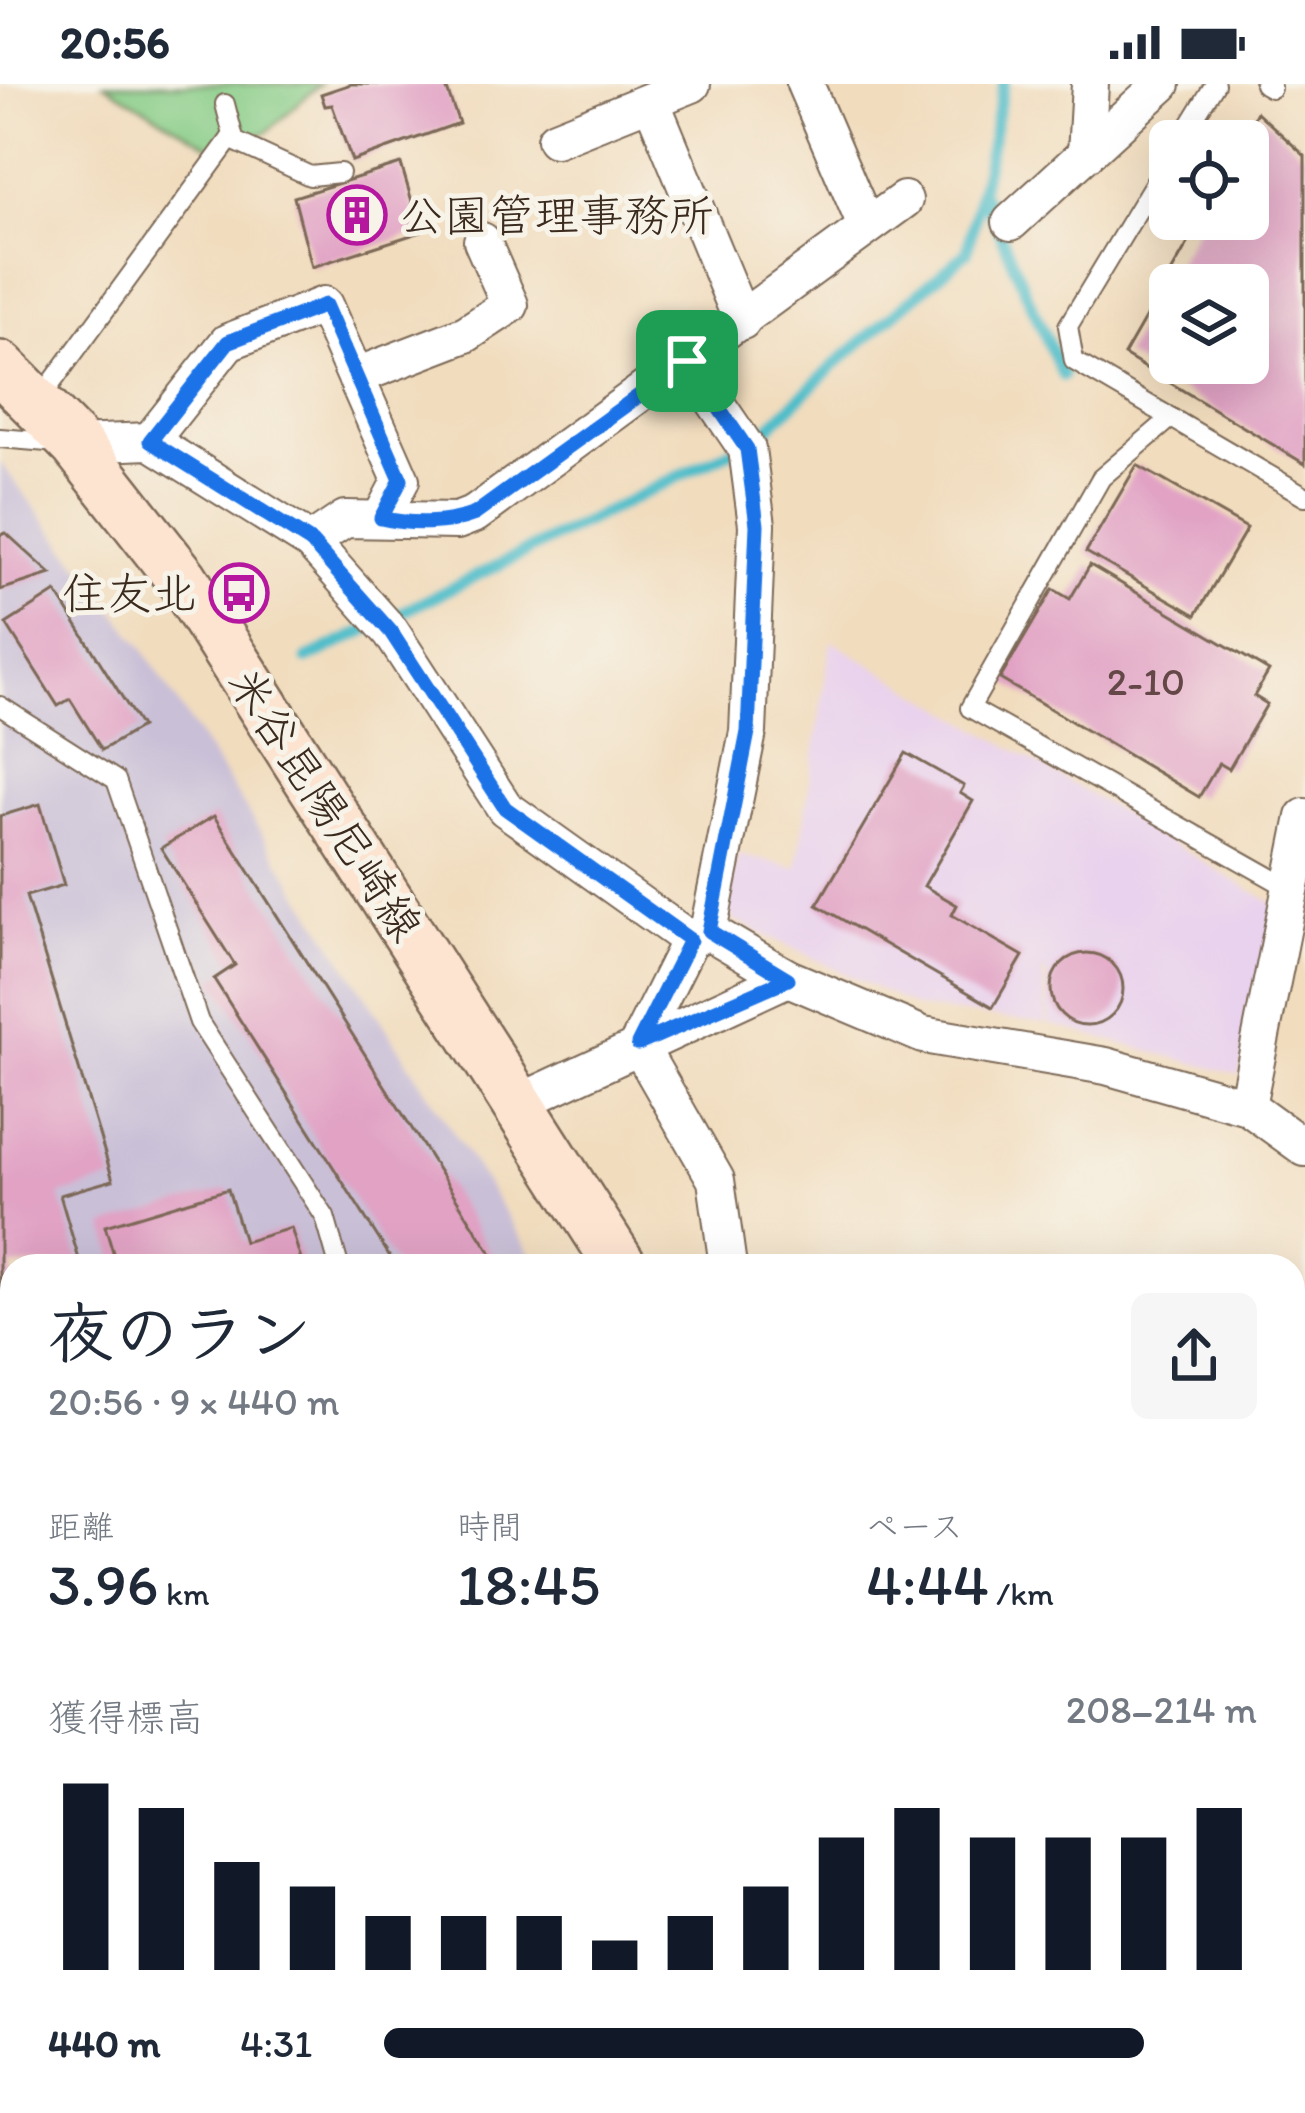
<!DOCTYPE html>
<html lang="ja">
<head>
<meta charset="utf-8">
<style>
	body { margin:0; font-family:Itim,"Klee One",sans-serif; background:#f6f6f7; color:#1f2937; height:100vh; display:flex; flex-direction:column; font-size:45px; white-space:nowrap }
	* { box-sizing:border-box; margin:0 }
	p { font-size:39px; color:#747a83 }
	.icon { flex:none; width:66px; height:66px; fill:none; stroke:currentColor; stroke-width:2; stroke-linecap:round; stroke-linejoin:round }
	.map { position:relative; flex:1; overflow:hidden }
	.drawer { position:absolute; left:0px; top:1170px; width:1305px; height:861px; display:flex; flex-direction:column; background:#fff; border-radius:36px 36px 0 0; box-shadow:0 12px 48px #0002 }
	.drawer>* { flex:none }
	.tools { position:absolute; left:1149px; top:36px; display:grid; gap:24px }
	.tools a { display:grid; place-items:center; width:120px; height:120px; border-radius:18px; background:#fff; box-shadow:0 12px 48px #0002; font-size:60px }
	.pin { position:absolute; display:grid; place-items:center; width:102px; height:102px; color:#fff; margin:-51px; border-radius:24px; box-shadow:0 6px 18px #0006 }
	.round { display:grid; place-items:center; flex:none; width:126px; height:126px; border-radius:18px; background:#f6f6f7 }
	.overview { display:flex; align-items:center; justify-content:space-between; height:204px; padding:0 48px }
	h1 { font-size:66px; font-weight:600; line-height:90px }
	.stats { display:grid; grid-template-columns:repeat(3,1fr); gap:18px; height:204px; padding:12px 48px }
	.stats div { display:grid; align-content:center }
	.stats b { font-size:60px; font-weight:600 }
	.stats small { font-size:33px; font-weight:400 }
	.stats p { font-size:33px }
	.chart { height:336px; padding:24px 48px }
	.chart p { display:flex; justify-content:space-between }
	.chart svg { width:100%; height:216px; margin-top:12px; stroke:#111827; stroke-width:6 }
	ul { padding:0 48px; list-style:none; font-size:39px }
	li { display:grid; grid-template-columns:192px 144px 1fr; align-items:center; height:90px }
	li i { height:30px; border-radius:15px; background:#111827 }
	.status { display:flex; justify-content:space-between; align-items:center; height:84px; padding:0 60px; background:#fff; direction:ltr }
	.status svg { height:33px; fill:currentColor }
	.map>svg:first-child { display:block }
	.built { fill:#e9d2ed }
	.industrial { fill:#c9bfd7 }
	.green { fill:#86cc86; stroke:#607b52; stroke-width:3 }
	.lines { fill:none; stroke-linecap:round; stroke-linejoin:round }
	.stream { stroke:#50bdc9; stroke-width:12 }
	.building { fill:#e1a2c4; fill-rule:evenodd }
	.lane-casing { stroke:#7b6856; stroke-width:22 }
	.street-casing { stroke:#7b6856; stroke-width:40 }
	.secondary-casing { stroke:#7b6856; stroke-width:56 }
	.lane { stroke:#fff; stroke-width:18 }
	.street { stroke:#fff; stroke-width:36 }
	.secondary { stroke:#fde4d1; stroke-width:51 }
	.route-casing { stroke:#fff; stroke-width:24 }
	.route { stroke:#1a73e8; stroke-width:15 }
	.labels { text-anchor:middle; stroke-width:10; stroke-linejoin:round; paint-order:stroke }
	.number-label { font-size:39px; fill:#644848 }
	.poi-label { font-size:45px; fill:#3b2a1e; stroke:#f7f3e8; text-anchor:start }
	.street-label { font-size:45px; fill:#3b2a1e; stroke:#f7f3e8 }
</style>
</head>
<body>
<div class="status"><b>20:56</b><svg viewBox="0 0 49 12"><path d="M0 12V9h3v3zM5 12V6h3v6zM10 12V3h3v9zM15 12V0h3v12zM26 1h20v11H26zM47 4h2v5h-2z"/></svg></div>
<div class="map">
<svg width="1305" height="2029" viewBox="0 0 1305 2029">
	<rect width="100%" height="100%" fill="#f7f3e8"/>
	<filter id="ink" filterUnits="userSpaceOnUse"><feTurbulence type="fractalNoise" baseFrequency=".00833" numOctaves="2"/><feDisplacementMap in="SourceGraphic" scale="24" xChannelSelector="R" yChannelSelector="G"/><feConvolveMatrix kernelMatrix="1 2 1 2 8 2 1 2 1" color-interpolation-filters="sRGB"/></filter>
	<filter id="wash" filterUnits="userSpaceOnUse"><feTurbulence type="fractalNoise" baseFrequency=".004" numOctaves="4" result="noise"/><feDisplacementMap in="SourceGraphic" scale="48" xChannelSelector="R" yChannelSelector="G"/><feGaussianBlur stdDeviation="2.7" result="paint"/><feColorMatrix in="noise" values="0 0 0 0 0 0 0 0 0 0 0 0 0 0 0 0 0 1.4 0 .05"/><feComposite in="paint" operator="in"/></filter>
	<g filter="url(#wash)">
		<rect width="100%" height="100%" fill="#f1dcbd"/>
		<g class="built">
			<path d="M831 557 1276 821 1239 991 1049 940 1047 891 1042 885 1047 940 917 924 732 835 725 825 738 771 797 784Z"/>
			<path d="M1305 1428V2029H1224L1216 2019H1293V1432Z"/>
		</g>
		<path class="industrial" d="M0 378 140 560 539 1182H12V2019H1054L1060 2029H0Z"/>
		<path class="green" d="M104 0H320L267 48 214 65Z"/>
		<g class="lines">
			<g class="stream">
				<path d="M984 113 1063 292"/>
				<path d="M307 575 759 353 832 283 967 168 1004 0"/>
			</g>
		</g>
		<g id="blocks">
			<g class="building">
				<path d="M351 0H445L459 39 352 77 332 21 325 22 321 10Z"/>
				<path d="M1257 28 1305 72V380L1124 271 1202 135H1248V57H1241ZM1170 201H1248V279H1170Z"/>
				<path d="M401 80 421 148 312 183 294 113Z"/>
				<path d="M1137 381 1247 444 1196 531 1086 468Z"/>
				<path d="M6 449 51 490 0 506V451Z"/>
				<path d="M1090 481 1269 587 1254 612 1267 620 1229 685 1219 679 1199 713 1000 595 1053 505 1070 515Z"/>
				<path d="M56 508 141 643 102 666 70 615 58 622 6 540Z"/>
				<path d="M906 669 964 702 960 709 973 717 924 802 957 821 952 831 1023 872 993 923 817 821Z"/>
				<path d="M40 720 64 801 26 812 113 1096 60 1111 81 1182H12V1385L0 1389V732Z"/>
				<path d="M214 732 499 1182H396L214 895 235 881 161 764Z"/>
				<circle cx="1087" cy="905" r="36"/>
				<path d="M228 1105 244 1158 291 1144 303 1182H117L105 1142Z"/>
				<path d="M12 1400V1603L0 1607V1403Z"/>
				<path d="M1305 1533V1657L1293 1664V1540Z"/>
				<path d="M12 1892V2019H309L312 2029H0V1895Z"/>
				<path d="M362 2019H628L631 2029H365Z"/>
				<path d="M710 2019H759L762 2029H707L705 2021Z"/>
				<path d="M981 2019H1029L1032 2029H984Z"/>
			</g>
		</g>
	</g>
	<g filter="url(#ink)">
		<use href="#blocks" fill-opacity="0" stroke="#7b6856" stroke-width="3"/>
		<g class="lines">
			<g class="lane-casing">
				<g id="lane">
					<path d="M1264 0 1271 4"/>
					<path d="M230 55 310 92 340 89"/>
					<path d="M1180 57 1215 0"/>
					<path d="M1170 73 1068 242 1074 277 1305 412"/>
					<path d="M40 315 233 51 225 20"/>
					<path d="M1171 334 1101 394 970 624 1289 804"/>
					<path d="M0 354 59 359"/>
					<path d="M0 622 116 696 199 938 325 1133 339 1182"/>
					<path d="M1293 1452 1305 1445"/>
					<path d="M0 1666 12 1662"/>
					<path d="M1293 1760 1305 1758"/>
					<path d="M1293 1869 1305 1866"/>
					<path d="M1293 2017 1300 2029"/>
					<path d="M333 2019 335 2029"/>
					<path d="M673 2019 676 2029"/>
					<path d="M966 2019 968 2029"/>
				</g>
			</g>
			<g class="street-casing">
				<g id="street">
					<path d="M805 0 866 142"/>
					<path d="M651 17 742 237"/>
					<path d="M555 55 692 0"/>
					<path d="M1086 70 1090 0"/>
					<path d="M1011 138 1162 0"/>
					<path d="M687 277 747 365 757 441 748 648 708 847"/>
					<path d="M359 291 466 250 510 221 482 157"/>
					<path d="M150 357 228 258 324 221 401 396 381 434"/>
					<path d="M76 360 150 357 311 458 391 548 505 724 690 856"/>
					<path d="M311 458 345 435 457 437 475 430 904 116"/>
					<path d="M638 960 690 856 708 847 788 894 923 951 1106 982 1247 1022 1305 1064"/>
					<path d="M638 960 716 1096 728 1182"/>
					<path d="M518 1019 788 894"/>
					<path d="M1247 1022 1305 733"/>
				</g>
			</g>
			<g class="secondary-casing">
				<g id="secondary">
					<path d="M0 283 76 360 182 495 621 1182"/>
					<path d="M1136 2019 1141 2029"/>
				</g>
			</g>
			<use href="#lane" class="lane"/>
			<use href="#street" class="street"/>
			<use href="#secondary" class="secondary"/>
		</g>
	</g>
	<g class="lines" filter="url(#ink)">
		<g class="route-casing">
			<path id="route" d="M325 221 401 396 381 434C410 441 447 441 475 430L687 277 747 365 757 441 748 648 709 847 788 895 638 960 690 856 505 724 391 548 311 458 150 357 228 258Z"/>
		</g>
		<use href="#route" class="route"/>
	</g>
	<defs>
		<g id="building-ring" transform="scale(3)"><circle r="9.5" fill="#f7f3e8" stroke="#b5179e" stroke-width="1.5"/><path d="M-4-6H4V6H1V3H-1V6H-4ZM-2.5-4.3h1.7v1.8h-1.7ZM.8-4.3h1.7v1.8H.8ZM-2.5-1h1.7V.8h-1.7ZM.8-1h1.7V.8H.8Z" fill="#b5179e"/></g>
		<g id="bus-ring" transform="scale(3)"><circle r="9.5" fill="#f7f3e8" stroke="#b5179e" stroke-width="1.5"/><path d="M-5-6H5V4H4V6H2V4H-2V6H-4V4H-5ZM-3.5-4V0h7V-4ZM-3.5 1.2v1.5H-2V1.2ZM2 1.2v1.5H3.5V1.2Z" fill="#b5179e"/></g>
	</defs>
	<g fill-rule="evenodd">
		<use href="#building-ring" x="357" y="131"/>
		<use href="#bus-ring" x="239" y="509"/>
	</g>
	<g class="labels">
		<g class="number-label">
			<text x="1146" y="611">2-10</text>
		</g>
		<g class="poi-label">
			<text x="399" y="147">公園管理事務所</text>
			<text x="197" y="525" text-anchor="end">住友北</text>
		</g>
		<g class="street-label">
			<text transform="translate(326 720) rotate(57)" y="16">米谷昆陽尼崎線</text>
		</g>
	</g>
</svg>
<div class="tools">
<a><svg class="icon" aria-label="locate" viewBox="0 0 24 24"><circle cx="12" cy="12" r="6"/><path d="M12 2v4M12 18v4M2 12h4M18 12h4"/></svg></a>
<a><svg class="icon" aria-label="layers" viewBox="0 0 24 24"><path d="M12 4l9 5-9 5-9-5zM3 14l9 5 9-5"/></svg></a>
</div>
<div class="pin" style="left:687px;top:277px;background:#1e9e55"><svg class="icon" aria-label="arrive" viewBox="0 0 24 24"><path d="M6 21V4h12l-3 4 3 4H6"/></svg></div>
<section class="drawer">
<div class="overview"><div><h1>夜のラン</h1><p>20:56 · 9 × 440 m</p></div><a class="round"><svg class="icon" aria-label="share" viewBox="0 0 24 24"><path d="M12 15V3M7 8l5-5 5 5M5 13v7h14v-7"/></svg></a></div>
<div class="stats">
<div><p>距離</p><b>3.96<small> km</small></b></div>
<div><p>時間</p><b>18:45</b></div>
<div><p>ペース</p><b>4:44<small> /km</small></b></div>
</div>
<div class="chart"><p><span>獲得標高</span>208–214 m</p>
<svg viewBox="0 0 160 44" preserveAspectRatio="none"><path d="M5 44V6M15 44V11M25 44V22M35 44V27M45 44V33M55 44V33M65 44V33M75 44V38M85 44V33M95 44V27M105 44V17M115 44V11M125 44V17M135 44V17M145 44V17M155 44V11"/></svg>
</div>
<ul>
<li><b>440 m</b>4:31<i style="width:87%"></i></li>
</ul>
</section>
</div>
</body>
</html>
